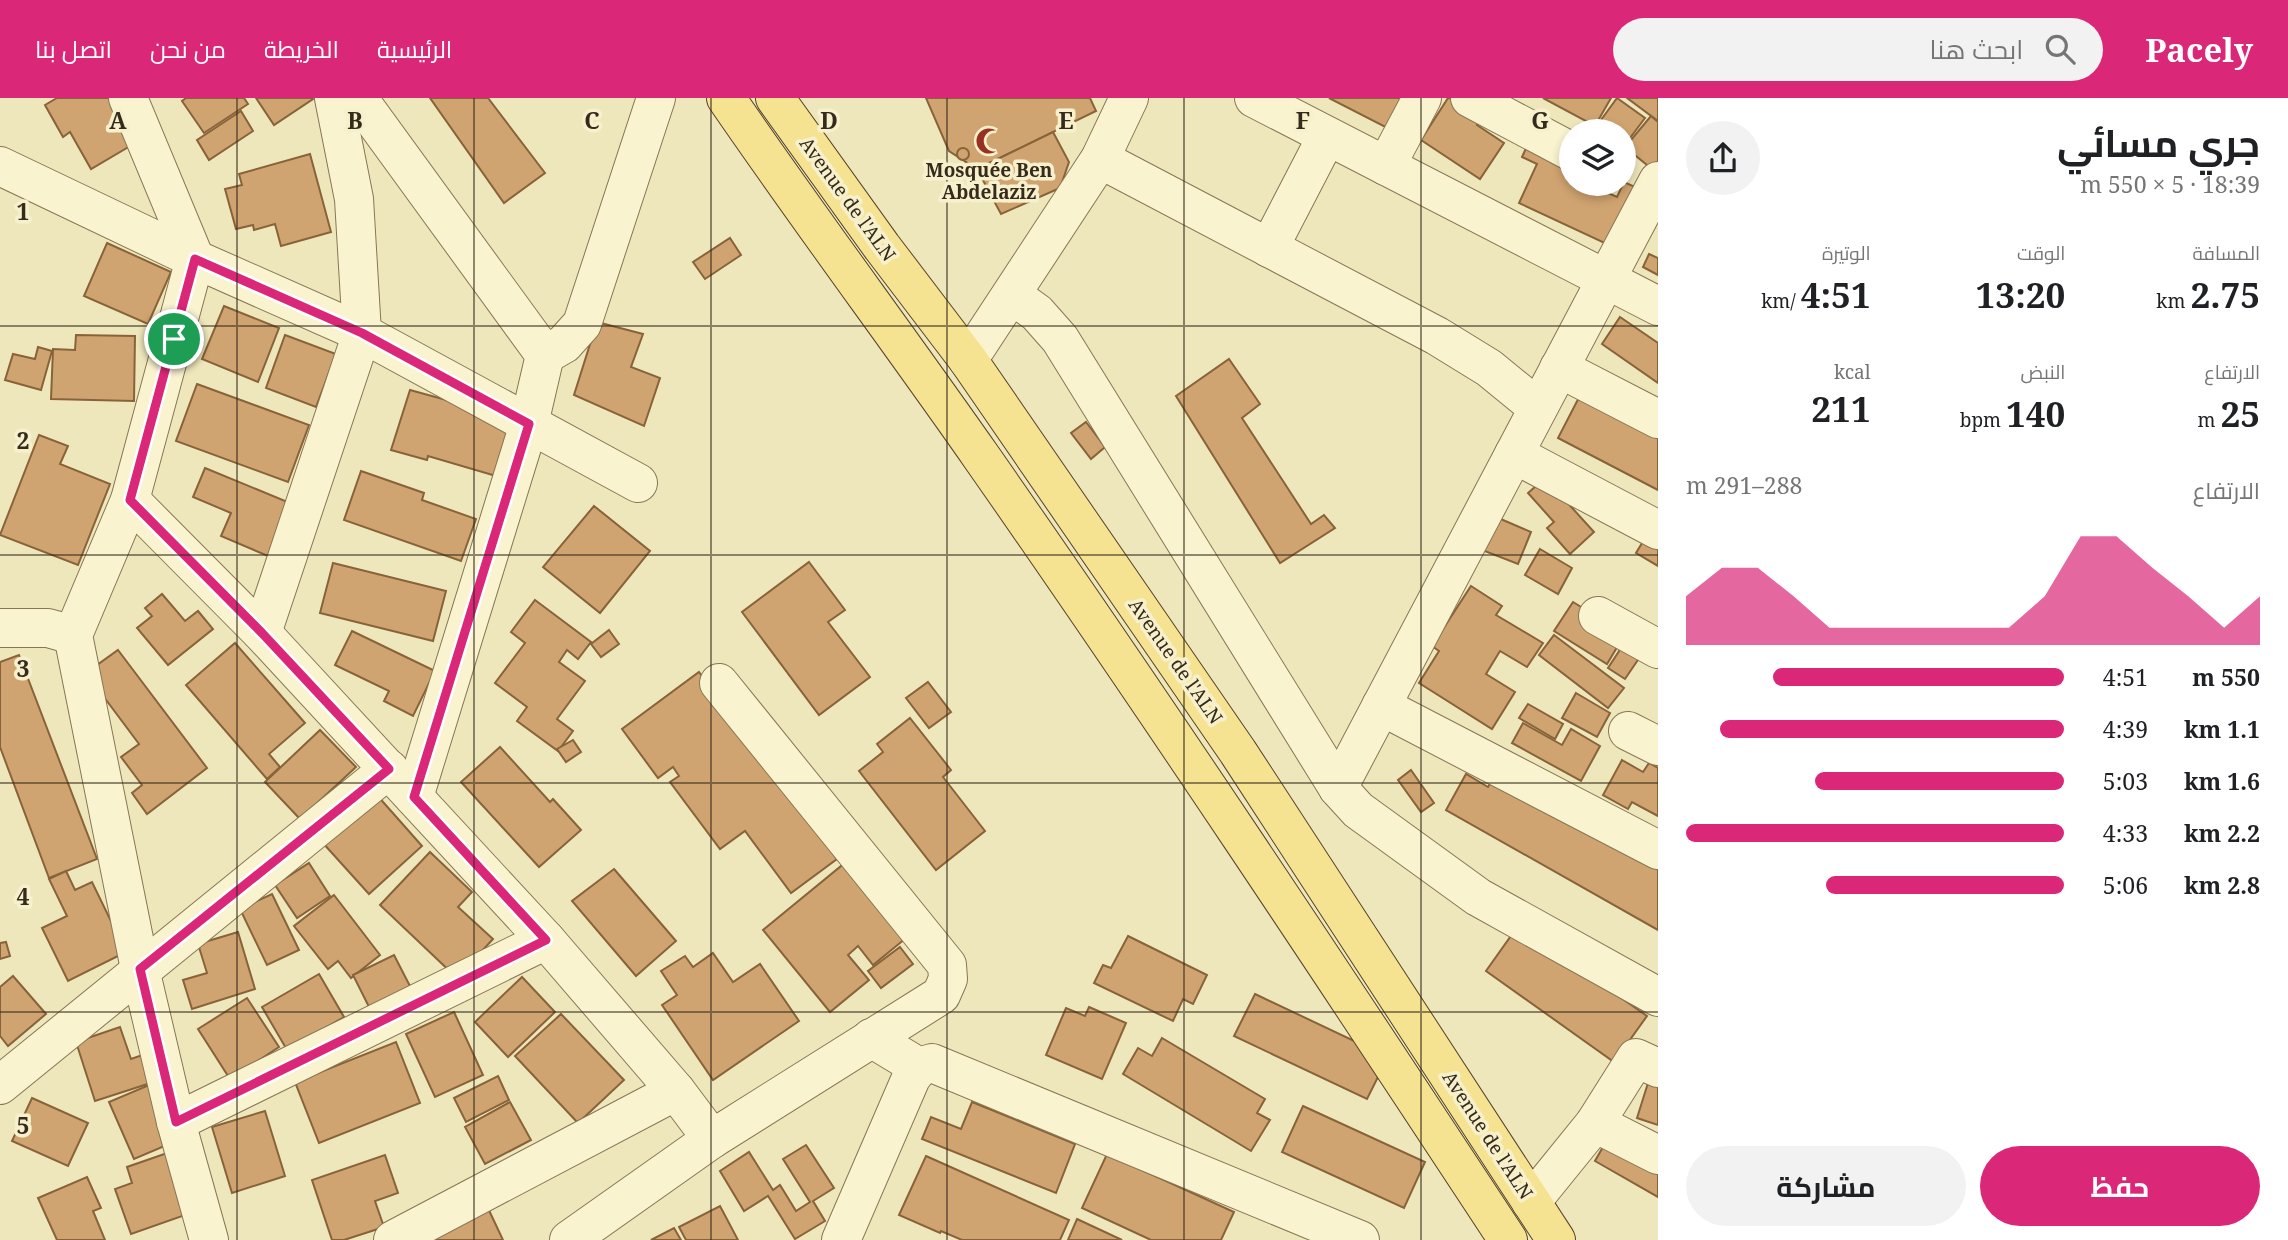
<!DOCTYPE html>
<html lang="ar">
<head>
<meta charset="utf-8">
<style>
	body { margin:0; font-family:"Noto Serif",Cairo,serif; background:#f2f2f2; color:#202124; direction:rtl; height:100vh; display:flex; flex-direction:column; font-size:26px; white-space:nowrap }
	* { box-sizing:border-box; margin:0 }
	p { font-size:23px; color:#757577 }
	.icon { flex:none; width:38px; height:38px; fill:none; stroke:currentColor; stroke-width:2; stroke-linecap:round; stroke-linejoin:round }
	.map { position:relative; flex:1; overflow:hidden; direction:ltr }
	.panel { display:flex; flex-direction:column; background:#fff; width:630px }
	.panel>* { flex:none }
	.fabs { position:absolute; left:1559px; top:21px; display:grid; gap:14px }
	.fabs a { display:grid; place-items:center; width:77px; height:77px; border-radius:50%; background:#fff; box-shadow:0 4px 10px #0003; font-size:35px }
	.pin { position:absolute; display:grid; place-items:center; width:60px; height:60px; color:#fff; margin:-30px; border:4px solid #fff; border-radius:50%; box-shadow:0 2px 7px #0007 }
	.round { display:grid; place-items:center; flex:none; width:74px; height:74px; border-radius:37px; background:#f2f2f2 }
	.headline { display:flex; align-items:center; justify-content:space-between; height:119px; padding:0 28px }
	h1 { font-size:38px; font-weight:700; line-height:52px }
	.figures { display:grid; grid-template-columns:repeat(3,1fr); gap:10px; height:119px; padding:7px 28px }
	.figures div { display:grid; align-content:center }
	.figures b { font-size:35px; font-weight:700 }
	.figures small { font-size:19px; font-weight:400 }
	.figures p { font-size:19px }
	.chart { height:196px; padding:14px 28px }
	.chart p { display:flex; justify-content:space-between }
	.chart svg { width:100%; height:126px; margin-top:7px; fill:#db2777; opacity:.7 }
	.action { display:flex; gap:14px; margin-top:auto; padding:14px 28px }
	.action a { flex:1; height:80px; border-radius:42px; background:#db2777; color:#fff; font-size:28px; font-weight:700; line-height:80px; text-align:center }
	.action a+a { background:#f2f2f2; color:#202124 }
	ul { padding:0 28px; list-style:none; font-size:23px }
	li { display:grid; grid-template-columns:112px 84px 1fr; align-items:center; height:52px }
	li i { height:18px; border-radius:9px; background:#db2777 }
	header { display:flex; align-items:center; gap:42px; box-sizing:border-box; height:98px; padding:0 35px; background:#db2777; color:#fff }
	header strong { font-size:33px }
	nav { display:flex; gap:38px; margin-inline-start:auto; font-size:24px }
	.search { width:490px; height:63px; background:#f2f2f2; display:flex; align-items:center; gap:18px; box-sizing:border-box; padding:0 24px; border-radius:38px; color:#757577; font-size:26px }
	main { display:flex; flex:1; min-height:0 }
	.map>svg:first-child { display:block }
	.building { fill:#d0a470; stroke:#88633a; stroke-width:2 }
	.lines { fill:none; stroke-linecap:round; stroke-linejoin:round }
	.minor-casing { stroke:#877655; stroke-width:40 }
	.major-casing { stroke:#54432a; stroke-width:40 }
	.minor { stroke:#faf3cf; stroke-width:38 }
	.major { stroke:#f6e391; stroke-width:38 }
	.route-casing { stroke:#fff; stroke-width:14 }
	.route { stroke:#db2777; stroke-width:9 }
	.grid { fill:none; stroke:#362b1b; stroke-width:2; stroke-opacity:0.55 }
	.labels { text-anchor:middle; stroke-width:7; stroke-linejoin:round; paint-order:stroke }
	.poi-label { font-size:19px; font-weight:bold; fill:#362b1b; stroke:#f7f0cc }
	.street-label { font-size:19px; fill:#362b1b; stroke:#f7f0cc }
	.grid-label { font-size:23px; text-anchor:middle; font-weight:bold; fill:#362b1b; stroke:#f7f0cc; stroke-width:7; stroke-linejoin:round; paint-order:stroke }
</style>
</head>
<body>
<header>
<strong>Pacely</strong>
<div class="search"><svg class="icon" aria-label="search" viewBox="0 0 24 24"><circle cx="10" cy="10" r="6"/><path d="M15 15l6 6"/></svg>ابحث هنا</div>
<nav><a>الرئيسية</a><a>الخريطة</a><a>من نحن</a><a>اتصل بنا</a></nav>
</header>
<main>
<section class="panel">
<div class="headline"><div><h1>جري مسائي</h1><p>18:39 · 5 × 550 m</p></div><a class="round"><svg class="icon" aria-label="share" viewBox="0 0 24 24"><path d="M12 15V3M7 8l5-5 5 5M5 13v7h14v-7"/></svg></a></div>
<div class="figures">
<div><p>المسافة</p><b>2.75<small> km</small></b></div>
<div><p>الوقت</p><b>13:20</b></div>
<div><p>الوتيرة</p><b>4:51<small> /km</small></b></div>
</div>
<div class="figures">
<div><p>الارتفاع</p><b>25<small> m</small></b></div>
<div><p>النبض</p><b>140<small> bpm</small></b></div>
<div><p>kcal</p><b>211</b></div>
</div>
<div class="chart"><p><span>الارتفاع</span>288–291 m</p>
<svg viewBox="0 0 160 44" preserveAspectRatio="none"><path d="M0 44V27L10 17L20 17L30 27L40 38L50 38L60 38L70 38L80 38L90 38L100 27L110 6L120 6L130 17L140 27L150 38L160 27V44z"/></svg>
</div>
<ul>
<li><b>550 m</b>4:51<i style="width:77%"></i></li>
<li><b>1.1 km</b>4:39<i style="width:91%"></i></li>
<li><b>1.6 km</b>5:03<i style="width:66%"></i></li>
<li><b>2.2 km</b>4:33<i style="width:100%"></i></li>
<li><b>2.8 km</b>5:06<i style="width:63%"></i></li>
</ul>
<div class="action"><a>حفظ</a><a>مشاركة</a></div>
</section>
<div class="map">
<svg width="1658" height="1142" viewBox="0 0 1658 1142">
	<rect width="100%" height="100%" fill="#efe7bc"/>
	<g class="building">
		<path d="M57 0H112L137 44 91 71 70 34 63 39 45 7Z"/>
		<path d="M186 0H244L248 6 204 35 182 3Z"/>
		<path d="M256 0H312L313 1 274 27Z"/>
		<path d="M430 0H488L545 75 504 105Z"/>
		<path d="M926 0H1090L1096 13 977 71 949 53Z"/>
		<path d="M1329 0H1420L1401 37Z"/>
		<path d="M1448 0 1494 2 1477 27 1504 45 1480 81 1421 42Z"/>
		<path d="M1543 0H1611L1595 28Z"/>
		<path d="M1617 0 1645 20 1624 48V33H1593Z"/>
		<path d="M1627 0H1658V23Z"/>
		<path d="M241 13 253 33 209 62 197 42Z"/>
		<path d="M1651 18 1658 24V76L1625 49Z"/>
		<path d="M1053 34 1069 64 1060 90 1001 116 977 71Z"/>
		<path d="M1533 35 1572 53V86H1588L1617 99 1624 84 1653 97 1626 155 1519 105 1537 66 1522 59Z"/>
		<circle cx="963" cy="56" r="6"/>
		<path d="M310 56 331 134 281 148 275 126 254 132 253 127 236 131 225 91 242 87 239 76Z"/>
		<path d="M730 140 741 157 705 181 693 164Z"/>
		<path d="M107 145 171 174 148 226 84 198Z"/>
		<path d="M1649 156 1658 160V177L1643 169Z"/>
		<path d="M224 208 279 230 258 284 202 261Z"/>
		<path d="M1620 219 1658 245V285L1602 246Z"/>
		<path d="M597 224 643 236 631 269 660 280 644 328 574 297Z"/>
		<path d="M76 237 135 238 134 303 51 301 53 251 75 252Z"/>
		<path d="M285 237 336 256 316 309 266 290Z"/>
		<path d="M38 249 52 253 41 292 5 282 13 256 35 261Z"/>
		<path d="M1229 261 1260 306 1242 320 1311 426 1324 417 1335 430 1280 465 1176 298Z"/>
		<path d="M1587 284 1658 303V392L1558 340Z"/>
		<path d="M197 286 309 327 288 384 176 343Z"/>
		<path d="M410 292 512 320 496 378 428 358 427 362 391 352Z"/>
		<path d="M1086 324 1105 349 1091 361 1071 335Z"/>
		<path d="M39 337 68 348 60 366 110 386 78 467 0 437Z"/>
		<path d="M205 370 290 405 268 458 221 438 231 415 193 399Z"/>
		<path d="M361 373 424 395 422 402 476 421 461 463 344 422Z"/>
		<path d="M1545 380 1594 434 1570 456 1547 430 1554 424 1528 395Z"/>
		<path d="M594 408 650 453 600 515 543 469Z"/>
		<path d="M1496 419 1531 434 1518 466 1482 452Z"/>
		<path d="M1653 427 1658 430V468L1636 455Z"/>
		<path d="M1540 451 1572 470 1558 496 1525 477Z"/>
		<path d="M809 464 845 512 828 524 870 579 819 617 742 514Z"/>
		<path d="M333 465 446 493 433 543 320 515Z"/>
		<path d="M1471 488 1502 508 1496 517 1543 545 1527 569 1500 553 1486 576 1515 594 1492 631 1419 585 1439 553 1432 548Z"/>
		<path d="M162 496 185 523 198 513 213 531 168 567 137 530 152 518 145 510Z"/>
		<path d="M535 502 591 544 578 561 567 552 559 564 585 583 557 621 573 633 558 653 517 623 527 609 495 585 525 545 511 534Z"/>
		<path d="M1573 504 1625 536 1607 566 1554 533Z"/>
		<path d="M609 532 619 546 601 559 591 546Z"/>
		<path d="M352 533 435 573 413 618 384 603 389 593 335 567Z"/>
		<path d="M1554 537 1624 590 1608 610 1539 557Z"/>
		<path d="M1629 538 1646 550 1625 581 1608 570Z"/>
		<path d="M235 545 305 625 269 656 280 669 267 681 186 587Z"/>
		<path d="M118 552 207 670 147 716 132 695 142 687 121 659 139 646 86 575Z"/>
		<path d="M19 557 97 761 49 780 0 649V564Z"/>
		<path d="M699 574 837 761 791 795 745 733 720 751 670 684 679 678 673 669 658 680 622 631Z"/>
		<path d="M928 584 951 614 929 630 906 600Z"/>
		<path d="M1576 595 1610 615 1597 639 1562 620Z"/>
		<path d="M1528 606 1563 626 1555 641 1519 620Z"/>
		<path d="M910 620 951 672 943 679 985 733 936 772 859 673 883 654 877 646Z"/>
		<path d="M1523 625 1562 647 1571 631 1600 648 1581 683 1512 645Z"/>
		<path d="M320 632 356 669 300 721 265 684Z"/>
		<path d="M573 642 581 654 566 664 557 651Z"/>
		<path d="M500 649 550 704 553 701 581 732 539 769 461 684Z"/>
		<path d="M1506 658 1658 744V832L1446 712 1466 676 1488 689Z"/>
		<path d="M1622 662 1643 674 1649 665 1658 670V718L1632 704 1628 711 1603 697Z"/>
		<path d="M1411 672 1434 705 1421 714 1398 682Z"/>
		<path d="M376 696 422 748 369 796 322 744Z"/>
		<path d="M430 754 472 794 458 809 493 841 457 880 380 807Z"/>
		<path d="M846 764 911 836 873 867 858 848 848 857 869 882 830 914 763 832Z"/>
		<path d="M309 765 330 798 297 820 275 787Z"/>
		<path d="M614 771 676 843 636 878 572 803Z"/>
		<path d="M66 773 75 792 92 784 126 854 68 883 42 830 67 818 49 781Z"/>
		<path d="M272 796 299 852 267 867 240 811Z"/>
		<path d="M334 797 380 857 351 880 338 863 328 871 294 828Z"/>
		<path d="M1518 828 1647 918 1614 964 1486 873Z"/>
		<path d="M238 834 255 891 192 911 183 882 207 875 198 846Z"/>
		<path d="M1128 838 1207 877 1193 906 1183 901 1173 923 1094 885 1103 867 1111 870Z"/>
		<path d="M6 844 10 858 0 861V845Z"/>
		<path d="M900 849 913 866 881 890 868 873Z"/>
		<path d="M713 855 733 884 760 866 799 923 713 982 662 907 677 897 661 873 685 858 693 869Z"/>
		<path d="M394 857 411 890 370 911 353 877Z"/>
		<path d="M319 876 344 919 287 952 262 909Z"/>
		<path d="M13 878 46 916 8 948 0 938V889Z"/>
		<path d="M522 879 555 914 508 959 475 924Z"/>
		<path d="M1255 896 1388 959 1367 1001 1234 938Z"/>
		<path d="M247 900 279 949 230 981 198 931Z"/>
		<path d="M1089 909 1126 925 1102 981 1046 957 1066 910 1085 918Z"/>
		<path d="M454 914 483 977 435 999 406 936Z"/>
		<path d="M561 916 624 982 578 1025 515 958Z"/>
		<path d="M120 929 131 961 151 954 160 982 95 1003 76 944Z"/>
		<path d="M1162 940 1265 1001 1257 1015 1270 1022 1251 1053 1123 976 1138 950 1152 958Z"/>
		<path d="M396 944 420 1005 319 1045 295 984Z"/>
		<path d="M1653 969 1658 971V1027L1637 1020Z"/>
		<path d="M498 978 509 1002 466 1024 454 1000Z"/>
		<path d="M149 987 174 1044 134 1061 109 1004Z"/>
		<path d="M32 1000 88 1025 68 1068 12 1043Z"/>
		<path d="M510 1004 531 1042 485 1066 465 1029Z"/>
		<path d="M972 1004 1075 1046 1056 1095 922 1041 931 1019 961 1031Z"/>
		<path d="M1303 1008 1425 1064 1404 1110 1282 1054Z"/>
		<path d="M265 1013 285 1078 232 1095 212 1029Z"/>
		<path d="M1616 1026 1658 1050V1099L1595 1063Z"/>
		<path d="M806 1047 834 1090 813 1103 825 1123 795 1141 768 1098 744 1113 720 1073 749 1054 773 1092 780 1087 796 1113 810 1104 783 1061Z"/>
		<path d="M170 1054 191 1115 131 1136 115 1091 132 1085 127 1069Z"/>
		<path d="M1107 1056 1234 1114 1221 1142H1151L1082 1110Z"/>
		<path d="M385 1057 398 1095 375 1103 384 1129 344 1142H332L312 1082Z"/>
		<path d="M926 1058 1069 1122 1060 1142H962L941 1133 940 1135 899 1117Z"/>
		<path d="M87 1079 101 1110 93 1113 105 1142H57L38 1100Z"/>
		<path d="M487 1108 503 1142H418Z"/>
		<path d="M720 1108 738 1142H686L679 1129Z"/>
		<path d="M1077 1121 1122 1142H1068Z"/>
		<path d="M674 1130 681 1142H651Z"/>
	</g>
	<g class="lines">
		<g class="minor-casing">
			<g id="minor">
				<path d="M128 0 195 161 130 402 73 537 140 871 176 1024 209 1142"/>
				<path d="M358 0 545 257 529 326 414 699"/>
				<path d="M1254 0 1658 208"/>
				<path d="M1470 0 1572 54"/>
				<path d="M1100 61 1437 238 1489 270 1538 310"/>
				<path d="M0 68 195 161 362 235 638 385"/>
				<path d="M1386 68 1422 0"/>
				<path d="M1269 150 1327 38"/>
				<path d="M1012 197 1037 215 1060 241 1338 690 1358 712 1478 799 1658 899"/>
				<path d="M545 257 564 246 582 226 656 0"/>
				<path d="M968 262 1100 61 1129 0"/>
				<path d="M1559 270 1658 321"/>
				<path d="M1514 356 1658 432"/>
				<path d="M130 402 262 535 546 842 676 993 712 1041"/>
				<path d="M1598 518 1658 551"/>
				<path d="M0 530H48L73 537"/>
				<path d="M262 535 362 235 354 101 334 0"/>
				<path d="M1381 608 1658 752"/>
				<path d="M1628 633 1658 648"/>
				<path d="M1338 690 1658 83"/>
				<path d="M871 940 919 969 932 965 1360 1142"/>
				<path d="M0 987 389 671"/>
				<path d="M176 1024 546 842"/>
				<path d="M1595 1025 1658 1057"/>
				<path d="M1531 1104 1595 1025 1636 960 1658 970"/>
				<path d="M393 1142 676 993"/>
				<path d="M569 1142 712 1041 941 897 948 881 947 867 719 585"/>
				<path d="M841 1142 911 980 919 969"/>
			</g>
		</g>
		<g class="major-casing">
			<g id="major">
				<path d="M726 0C809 121 896 237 980 357 1161 616 1335 879 1508 1142"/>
				<path d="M775 0 882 149 968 262 1238 654 1556 1142"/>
			</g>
		</g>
		<use href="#minor" class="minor"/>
		<use href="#major" class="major"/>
	</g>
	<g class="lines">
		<g class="route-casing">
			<path id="route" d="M195 161 362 235 529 326 414 699 546 842 176 1024 140 871 389 671 262 535 130 402Z"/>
		</g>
		<use href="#route" class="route"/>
	</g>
	<path class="grid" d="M237 0V1142M474 0V1142M711 0V1142M947 0V1142M1184 0V1142M1421 0V1142M0 228H1658M0 457H1658M0 685H1658M0 914H1658"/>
	<defs>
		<g id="mosque-bare" transform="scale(2.1)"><path d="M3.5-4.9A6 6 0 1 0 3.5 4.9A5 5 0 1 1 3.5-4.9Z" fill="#993122" stroke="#f7f0cc" stroke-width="2.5" paint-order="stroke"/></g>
	</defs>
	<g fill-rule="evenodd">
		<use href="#mosque-bare" x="989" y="43"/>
	</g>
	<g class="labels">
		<g class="poi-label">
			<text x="989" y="79">Mosquée Ben<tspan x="989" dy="22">Abdelaziz</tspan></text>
		</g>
		<g class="street-label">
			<text transform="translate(848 101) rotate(54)" y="7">Avenue de l'ALN</text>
			<text transform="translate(1176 563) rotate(55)" y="7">Avenue de l'ALN</text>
			<text transform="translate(1488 1037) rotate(57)" y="7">Avenue de l'ALN</text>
		</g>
	</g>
	<g class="grid-label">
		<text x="118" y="31">A</text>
		<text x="355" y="31">B</text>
		<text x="592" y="31">C</text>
		<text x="829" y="31">D</text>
		<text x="1066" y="31">E</text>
		<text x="1303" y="31">F</text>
		<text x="1540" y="31">G</text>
		<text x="23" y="122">1</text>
		<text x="23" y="351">2</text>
		<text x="23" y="579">3</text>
		<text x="23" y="807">4</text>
		<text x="23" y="1036">5</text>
	</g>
</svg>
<div class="fabs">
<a><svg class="icon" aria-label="layers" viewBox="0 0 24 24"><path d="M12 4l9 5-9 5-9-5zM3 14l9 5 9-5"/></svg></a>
</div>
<div class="pin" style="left:174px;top:241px;background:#1e9e55"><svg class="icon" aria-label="arrive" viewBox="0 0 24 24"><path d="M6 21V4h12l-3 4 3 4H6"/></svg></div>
</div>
</main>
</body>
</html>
